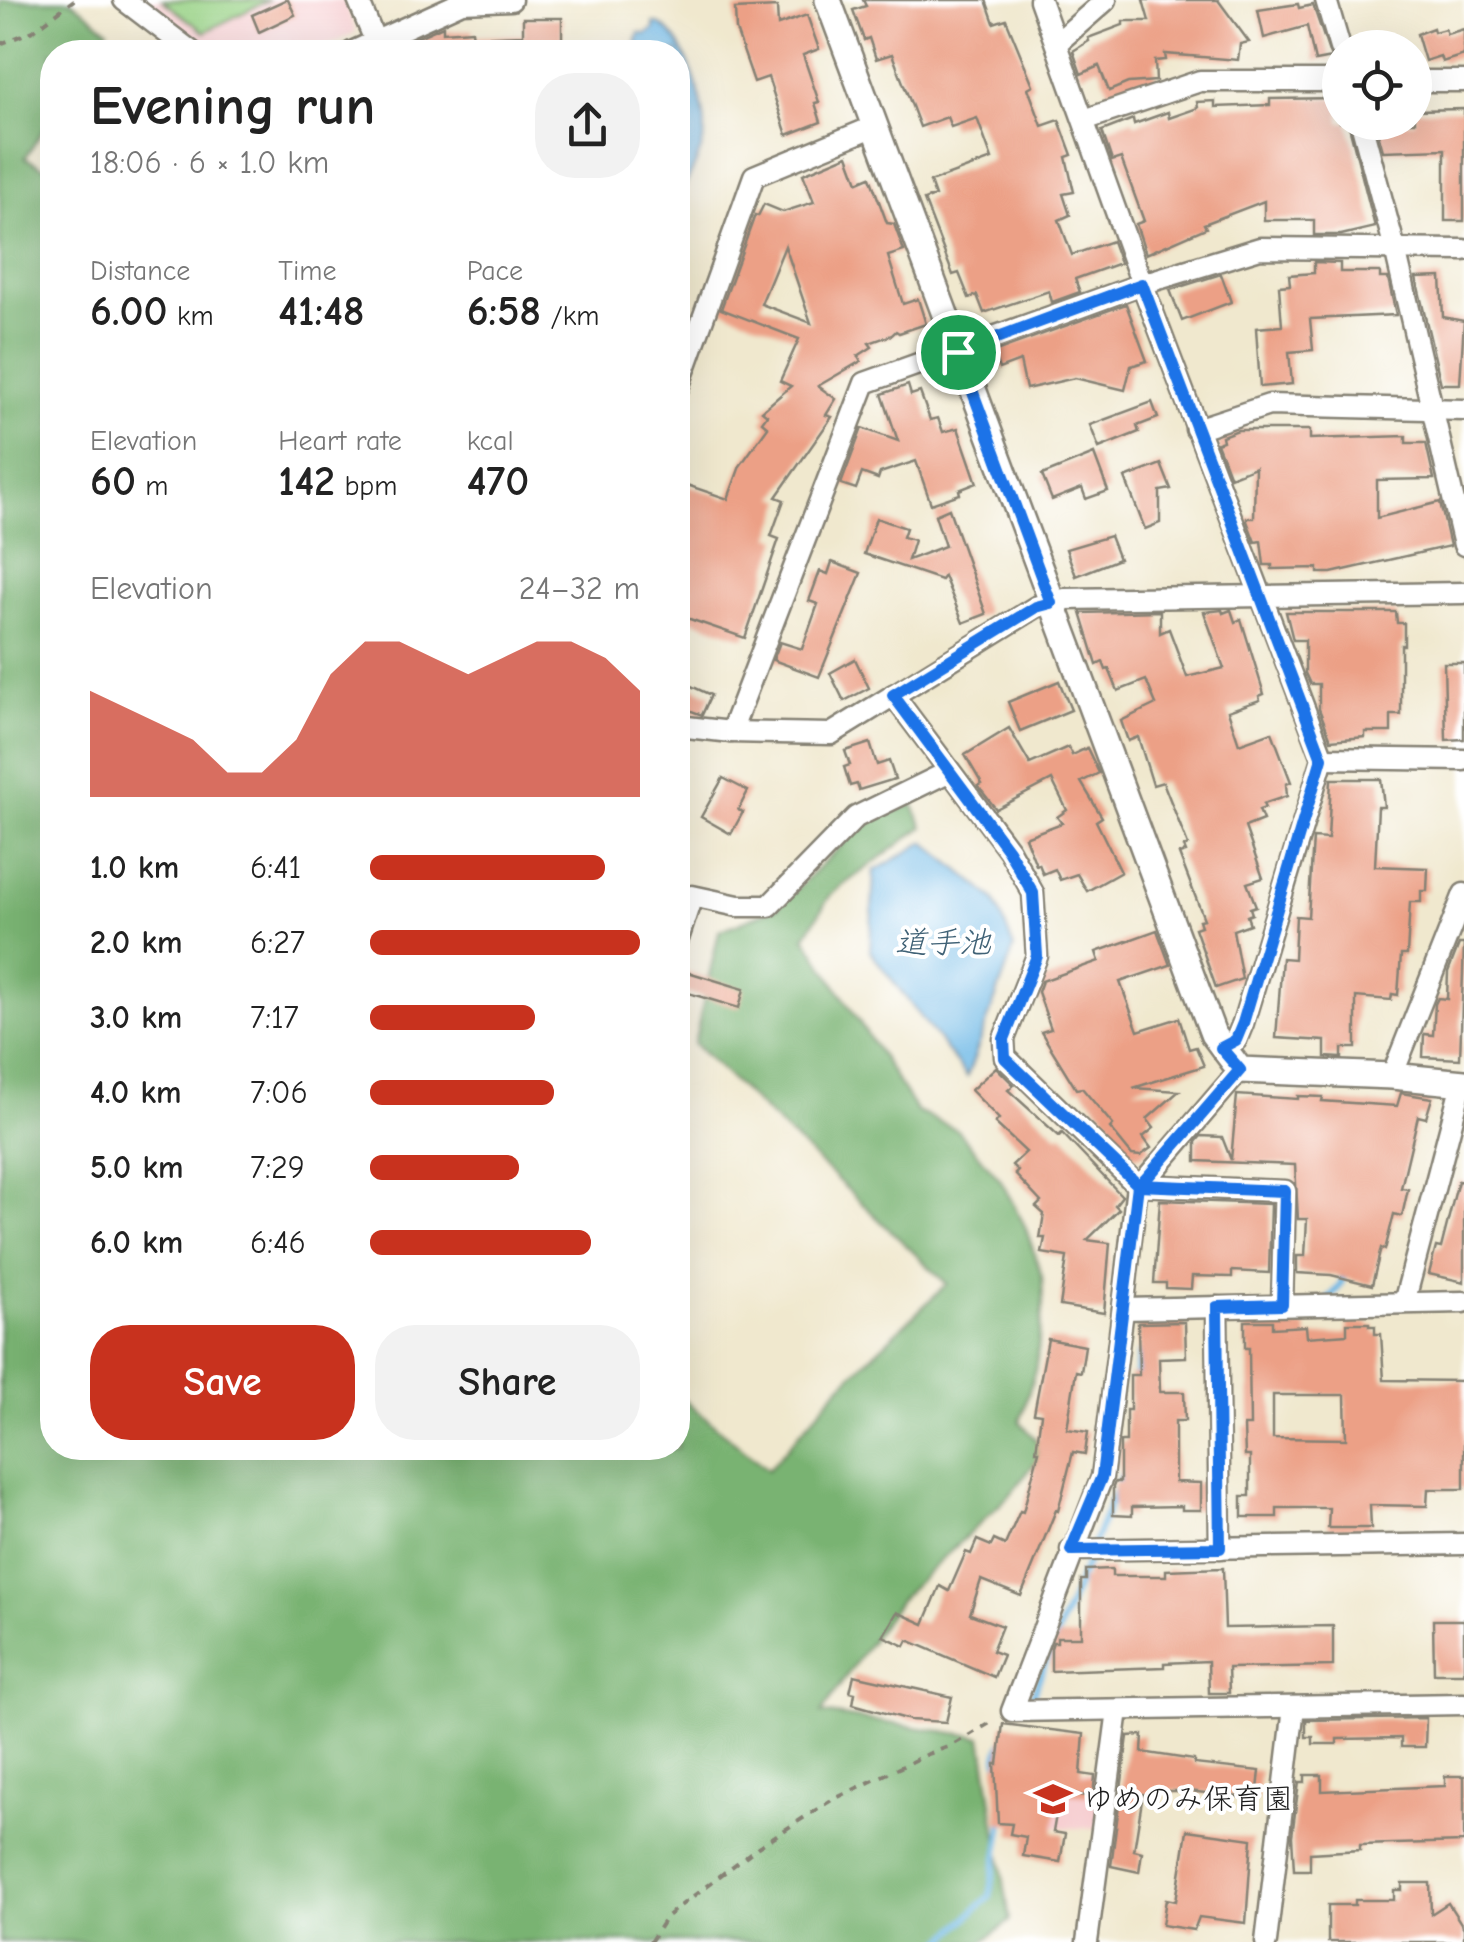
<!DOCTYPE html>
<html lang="en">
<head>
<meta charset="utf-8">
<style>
	body { margin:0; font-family:"Comic Neue","Klee One",sans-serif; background:#f2f2f2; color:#222; height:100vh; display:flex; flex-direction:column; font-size:38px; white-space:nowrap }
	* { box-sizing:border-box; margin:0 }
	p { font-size:32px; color:#767676 }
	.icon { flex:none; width:55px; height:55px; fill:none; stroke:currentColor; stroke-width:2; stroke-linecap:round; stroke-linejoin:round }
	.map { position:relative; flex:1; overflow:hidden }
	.details { position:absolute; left:40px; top:40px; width:650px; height:1420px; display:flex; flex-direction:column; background:#fff; border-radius:40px; box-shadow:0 10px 40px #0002 }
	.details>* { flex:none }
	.buttons { position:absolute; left:1322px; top:30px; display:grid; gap:20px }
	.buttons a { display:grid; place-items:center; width:110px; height:110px; border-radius:50%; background:#fff; box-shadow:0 10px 40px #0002; font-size:50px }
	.pin { position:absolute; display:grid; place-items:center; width:85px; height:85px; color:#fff; margin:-42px; border:5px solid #fff; border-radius:50%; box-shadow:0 2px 10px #0007 }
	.round { display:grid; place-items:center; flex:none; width:105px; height:105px; border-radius:40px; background:#f2f2f2 }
	.headline { display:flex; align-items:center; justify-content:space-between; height:170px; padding:0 50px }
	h1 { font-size:55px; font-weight:600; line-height:75px }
	.metrics { display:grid; grid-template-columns:repeat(3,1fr); gap:15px; height:170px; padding:10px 50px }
	.metrics div { display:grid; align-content:center }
	.metrics b { font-size:42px; font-weight:600 }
	.metrics small { font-size:28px; font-weight:400 }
	.metrics p { font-size:28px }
	.chart { height:280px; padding:20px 50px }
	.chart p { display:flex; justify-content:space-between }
	.chart svg { width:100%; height:180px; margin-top:10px; fill:#c8321e; opacity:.7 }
	.primary-button { display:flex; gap:20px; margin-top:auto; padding:20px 50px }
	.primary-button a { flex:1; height:115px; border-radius:40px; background:#c8321e; color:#fff; font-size:40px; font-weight:600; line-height:115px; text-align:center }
	.primary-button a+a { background:#f2f2f2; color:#222 }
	ul { padding:0 50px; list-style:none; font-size:32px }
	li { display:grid; grid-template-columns:160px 120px 1fr; align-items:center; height:75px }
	li i { height:25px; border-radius:12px; background:#c8321e }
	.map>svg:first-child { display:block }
	.built { fill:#f7cfd1 }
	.green { fill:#97d184; stroke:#5a7650; stroke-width:2.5 }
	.forest { fill:#79b372; stroke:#4a6847; stroke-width:2.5 }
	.water { fill:#6cb7e5; stroke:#446a80; stroke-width:2.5 }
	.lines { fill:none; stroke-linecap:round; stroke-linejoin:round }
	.stream { stroke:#6cb7e5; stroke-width:6 }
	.building { fill:#eca086; fill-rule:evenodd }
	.minor-casing { stroke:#868275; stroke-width:25 }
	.tertiary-casing { stroke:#868275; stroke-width:30 }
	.path { stroke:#868275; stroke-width:4; stroke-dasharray:8 8; stroke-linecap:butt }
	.minor { stroke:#fff; stroke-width:20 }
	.tertiary { stroke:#fff; stroke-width:25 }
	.route-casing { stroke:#fff; stroke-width:20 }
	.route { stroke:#1a73e8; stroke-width:12 }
	.labels { text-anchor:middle; stroke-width:8; stroke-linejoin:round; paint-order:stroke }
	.poi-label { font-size:30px; fill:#1c1c1c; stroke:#fff; text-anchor:start }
	.water-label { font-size:32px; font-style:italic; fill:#406276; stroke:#fff }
</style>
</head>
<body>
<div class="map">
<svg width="1464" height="1942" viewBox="0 0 1464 1942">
	<rect width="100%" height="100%" fill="#fff"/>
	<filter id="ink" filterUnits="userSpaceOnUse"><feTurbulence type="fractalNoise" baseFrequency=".01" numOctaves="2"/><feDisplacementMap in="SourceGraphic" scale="20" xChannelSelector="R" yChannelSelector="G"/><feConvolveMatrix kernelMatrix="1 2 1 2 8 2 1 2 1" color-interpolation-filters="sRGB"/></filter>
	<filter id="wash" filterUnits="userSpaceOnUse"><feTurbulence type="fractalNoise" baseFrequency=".0048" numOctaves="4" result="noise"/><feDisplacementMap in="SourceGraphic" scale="40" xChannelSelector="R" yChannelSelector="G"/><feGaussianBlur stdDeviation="2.25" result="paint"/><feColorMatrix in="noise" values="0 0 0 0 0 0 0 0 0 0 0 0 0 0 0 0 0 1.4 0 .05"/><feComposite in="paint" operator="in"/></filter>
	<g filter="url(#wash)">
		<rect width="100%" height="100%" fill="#f0e8ce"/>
		<g class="built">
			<path d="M145 0H344L356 32 314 52H212Z"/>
			<path d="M1004 1769 1106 1773 1098 1829 1004 1825Z"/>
		</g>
		<path class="green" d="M162 0H269L204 32Z"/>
		<path class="forest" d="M0 0H71L108 30 93 52H52V116L25 158 52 171V1448H678V1395L768 1470 841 1385 947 1284 694 1044 719 931 778 907 854 833 877 817 913 804 923 827 831 894 805 937 917 1112 956 1129 1000 1179 1025 1226 1042 1276 1043 1303 1036 1367 1020 1422 1040 1444 1038 1459 1011 1494 899 1600 821 1713 982 1737 1010 1921 982 1942H0Z"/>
		<g class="water">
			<path d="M654 23C683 26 710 112 704 138 700 155 689 181 678 195V52H622L635 49 639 33 646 34 654 29Z"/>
			<path d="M925 842 995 900 1014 948 967 1077 870 951 874 871Z"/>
		</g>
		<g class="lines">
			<g class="stream">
				<path d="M1328 1300 1340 1286 1345 1272"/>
				<path d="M1135 1381 1139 1354"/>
				<path d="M1093 1545 1122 1473"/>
				<path d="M1025 1705 1032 1696 1089 1556"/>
				<path d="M999 1768 998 1752 1003 1741"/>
				<path d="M942 1942 990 1896 1002 1829 1001 1815"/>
			</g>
		</g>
		<g id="blocks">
			<g class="building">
				<path d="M285 0H288L295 15 259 32 252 15Z"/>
				<path d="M863 0H986L994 23 1006 19 1033 85 1028 88 1042 126 1059 120 1072 155 1066 157 1074 192 1063 194 1070 215 1059 220 1072 255 1112 241 1120 263 1075 279 1080 292 1052 302 1049 291 984 313 977 295 969 298 959 273 953 275 924 200 935 196 930 182 992 159 977 118 951 127 947 117 920 127 892 54 876 59 869 38 864 40 853 10 866 6Z"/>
				<path d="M1143 0H1218L1249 42 1240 44 1238 60 1165 54 1166 60 1155 61 1156 81 1128 83 1109 91 1099 66 1081 74 1073 51 1089 41 1088 38 1123 25V21H1149Z"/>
				<path d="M1298 4 1299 8 1313 5 1331 58 1315 61 1307 26 1264 38 1258 10Z"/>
				<path d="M777 7 778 25 807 15 819 49 803 55 819 102 815 103 821 122 787 135 768 77 754 82 736 30 735 9Z"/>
				<path d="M523 18H562V51L448 52V48L400 49V45L443 26V32L472 30 473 37 523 35Z"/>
				<path d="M1433 28 1434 32 1445 29 1447 34 1464 29V55L1442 62 1440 56 1425 61 1417 34Z"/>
				<path d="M1340 98V122H1348L1375 227 1341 235H1314V220H1264V201L1204 224 1206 228 1146 254 1136 224 1144 221 1121 158 1112 161 1102 131 1133 119 1134 124 1168 112 1169 118 1198 108 1197 102 1215 101V107L1270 105V99Z"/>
				<path d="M1464 109V221H1445V149L1383 151 1375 122H1415V110Z"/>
				<path d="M848 155 858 182 870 177 887 223 894 224 904 251 888 256 903 304 918 299 926 324 899 333 896 331 892 335 869 343 872 347 858 356 861 361 818 386 836 399 826 415 832 417 776 497 784 500 771 536 779 539 745 638 678 615V482L728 499 740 466 768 427 762 422 767 415 762 411 791 386 780 381 799 339 721 309 755 215 758 216 764 204 783 212 814 202 803 174ZM785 246 811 323 761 304Z"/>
				<path d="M1314 262 1340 263V272H1380V278H1388L1396 315 1310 319 1313 350 1289 352 1292 384 1260 387 1256 328 1282 326 1279 286 1290 285 1289 275 1314 273Z"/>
				<path d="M1221 274 1231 302 1182 321 1170 290Z"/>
				<path d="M1441 277 1443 317 1464 321 1460 384H1441L1416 278Z"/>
				<path d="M1126 304 1147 361 1131 366 1125 390 1075 378 1026 389 1020 361 999 369 993 352Z"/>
				<path d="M908 385 911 395 920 392 930 420 938 418 943 432 958 428 977 483 959 490 960 494 931 504 916 461 880 473 878 479 862 473 856 489 841 484 862 428 898 441 882 394Z"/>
				<path d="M1152 402 1158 418 1137 426 1139 432 1099 448 1090 425Z"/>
				<path d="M1238 430H1310V439L1406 436V443H1426L1434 479 1377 480V518L1440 502 1450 546 1331 573H1318V568L1272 569V565H1264L1261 541 1255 542 1247 521V518H1254L1255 467 1230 477 1217 443 1223 441 1222 436Z"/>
				<path d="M1094 454 1108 491 1086 499 1082 488 1052 500 1042 475Z"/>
				<path d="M1161 464 1171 489 1160 491V523L1145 529 1125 478Z"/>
				<path d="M949 509 986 614 963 623 944 576 941 580 864 554 876 518 906 528 903 537 914 540 908 560 945 546 935 515Z"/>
				<path d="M1110 536 1119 559 1076 576 1066 549Z"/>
				<path d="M832 562 861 573 819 677 773 660 780 642 802 649 818 604 809 601 820 571 828 574Z"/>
				<path d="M1222 610 1223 613 1231 610 1235 622 1241 619 1264 694 1259 696 1260 700 1228 711 1239 744 1272 732 1291 782 1286 784 1287 796 1263 804 1265 808 1259 810 1263 820 1245 827 1263 878 1247 883 1256 906 1250 908 1252 914 1247 916 1250 924 1233 930 1242 979 1216 988 1195 928 1201 926 1199 920 1204 919 1179 854 1186 852 1184 847 1188 845 1163 782 1153 785 1138 737 1128 741 1121 721 1156 704 1146 680 1118 691 1109 669 1106 670 1103 662 1097 665 1081 613 1160 611V633L1169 629 1187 677 1224 668 1204 612Z"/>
				<path d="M1286 612H1396L1397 623H1404V645H1401V715H1391V732H1365V737L1331 740 1319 709V684H1310L1305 673V640H1293Z"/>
				<path d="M855 659 869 688 844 701 830 673Z"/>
				<path d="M1444 663H1464V739L1446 740Z"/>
				<path d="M678 680 711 695 702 715 678 706Z"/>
				<path d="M1059 681 1071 710 1020 731 1008 702Z"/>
				<path d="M1009 728 1030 764 1068 747 1072 755 1087 748 1099 773 1081 782 1102 817 1096 821 1121 872 1087 891 1077 874 1060 880 1055 869 1043 874 1039 864 1036 865 1025 837 1062 823 1057 817 1067 810 1052 780 996 809 978 786 982 784 965 755Z"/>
				<path d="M870 743 877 765 889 761 895 779 859 790 857 784 850 786 844 767 850 765 845 751Z"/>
				<path d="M723 778 748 791 738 810 743 812 731 834 701 817Z"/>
				<path d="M1331 779H1381L1384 807H1378L1375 866 1428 868 1427 891H1421V902H1410L1407 955H1401L1398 995 1392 994 1391 1000 1356 997V1048H1342V1058L1325 1057V1041L1276 1038 1282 958 1294 959 1296 916 1308 917 1313 838 1328 839Z"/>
				<path d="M1157 930 1170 965 1120 982 1138 1031 1179 1018 1189 1049 1196 1047 1204 1066 1133 1088 1179 1091 1147 1119 1154 1128 1143 1137 1151 1148 1140 1156 1132 1155 1110 1128 1113 1125 1082 1088 1076 1089 1041 1032 1051 1029 1038 992 1042 981 1099 961 1096 952Z"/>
				<path d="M1459 944H1464L1460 1059 1423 1057 1424 1034 1433 1035 1435 1004 1438 998 1447 999 1448 972Z"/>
				<path d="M678 969 744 989 739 1008 678 990Z"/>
				<path d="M996 1067 1014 1085 1008 1090 1059 1136 1062 1133 1122 1196 1115 1205 1119 1209 1087 1240 1110 1243 1104 1313 1060 1306 1067 1257 1042 1253 1045 1238H1040L1044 1214 1036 1207 1041 1202 1015 1174 1018 1171 1012 1165 1026 1152 995 1123 999 1119 971 1090Z"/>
				<path d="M1401 1093 1432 1098 1426 1118 1418 1116 1401 1188 1408 1189 1402 1216 1394 1214 1385 1250 1381 1248 1372 1285 1331 1275 1297 1273V1256H1305L1307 1219H1298L1295 1165 1196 1161V1142L1201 1136 1222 1137 1231 1160 1237 1095 1298 1099V1096L1323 1097 1322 1101 1397 1106Z"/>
				<path d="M1458 1181 1464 1182V1282L1429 1274 1436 1247 1441 1248Z"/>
				<path d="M1160 1200 1271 1204 1269 1273 1232 1271V1277L1192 1276 1191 1289 1166 1288V1283H1154Z"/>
				<path d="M1245 1321H1272V1328L1306 1326 1307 1337 1347 1334V1323H1369V1326H1375V1334H1381L1384 1380 1464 1381V1489H1428L1427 1506 1370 1505 1371 1528H1328L1329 1508H1277V1517H1242V1496H1250V1456H1245L1244 1426H1250L1249 1348H1245ZM1273 1395H1345L1346 1439 1273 1438Z"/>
				<path d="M1185 1322 1186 1357 1159 1358 1160 1392H1184L1185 1421H1175V1482L1201 1483V1510H1182V1506L1132 1507V1516L1113 1515V1487L1115 1482H1120V1442H1126V1410H1130V1375H1139L1138 1323Z"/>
				<path d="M1048 1339 1085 1346 1081 1372 1076 1371 1067 1429 1088 1432 1085 1454 1073 1452 1058 1511 1056 1510 1021 1596 981 1580 970 1614 1002 1626 992 1651 1003 1655 994 1677 908 1640 905 1646 883 1636 897 1612 924 1624 940 1586 949 1591 966 1552 971 1554 977 1540 991 1546 994 1540 1005 1545 1020 1511 1023 1512 1039 1451H1036L1041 1414 1034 1413Z"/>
				<path d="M1223 1568 1225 1628 1333 1626V1666L1228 1668 1229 1693H1209L1208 1661 1164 1663V1667L1051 1671V1648L1053 1642H1057V1637H1081V1580H1086V1570L1112 1569V1576H1166V1570Z"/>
				<path d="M1433 1620H1464V1673H1434Z"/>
				<path d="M854 1675 952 1697 946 1722 910 1720 853 1704 855 1693 850 1692Z"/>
				<path d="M1426 1718 1425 1747H1401V1738L1337 1739V1744H1313V1737H1306V1720Z"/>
				<path d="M1003 1724 1084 1734 1081 1774 1095 1776 1093 1797 1060 1792 1053 1832 1065 1834 1060 1862 1023 1856 1026 1837 1010 1834 1012 1824 998 1823 995 1764H998Z"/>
				<path d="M1143 1735 1142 1752 1194 1760V1764L1260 1771 1257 1799 1189 1791H1153L1152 1796 1143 1794 1134 1850 1142 1852 1139 1872 1111 1866 1128 1736Z"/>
				<path d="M1305 1775H1322V1791L1445 1786V1776H1464V1842L1360 1845V1850L1310 1853V1870H1294L1292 1836 1299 1782H1305Z"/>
				<path d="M1187 1830 1252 1839 1246 1923 1199 1917 1194 1930 1162 1925 1166 1899 1176 1901Z"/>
				<path d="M1402 1883H1430L1431 1914 1448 1903 1464 1928V1942H1328V1905H1355V1900H1394V1890H1402Z"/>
			</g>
		</g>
	</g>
	<g filter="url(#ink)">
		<use href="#blocks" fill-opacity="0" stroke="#868275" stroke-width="2.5"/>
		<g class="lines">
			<g class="minor-casing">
				<g id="minor">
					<path d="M124 0 192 52"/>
					<path d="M358 0 376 43V52"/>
					<path d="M1040 0 1142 284 1323 758 1243 1023 1236 1040 1221 1048"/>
					<path d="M1326 0 1340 48"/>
					<path d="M1057 43 1106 0"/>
					<path d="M352 52 462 2 511 0"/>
					<path d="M1415 81H1464"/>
					<path d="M1084 120 1200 81H1340"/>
					<path d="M1361 122 1395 249 1464 545"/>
					<path d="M678 388 754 176 873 127"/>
					<path d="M1196 429 1269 405 1464 410"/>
					<path d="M893 695 1009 850 1033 893 1037 956 1004 1039 1005 1057 1137 1185 1285 1191 1282 1305"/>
					<path d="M678 726 731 732 831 734 1036 607 1064 599 1464 593"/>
					<path d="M731 732 865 383 1142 284 1260 248 1464 250"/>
					<path d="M1323 758 1464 760"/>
					<path d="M678 939 692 896 738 906H769L856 817 948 772"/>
					<path d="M1240 1070 1145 1181 1137 1185 1123 1309 1464 1302"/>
					<path d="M1392 1076 1464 894"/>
					<path d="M1404 1303 1462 1083"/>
					<path d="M1217 1307 1220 1548"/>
					<path d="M1123 1309 1102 1477 1012 1711 1464 1704"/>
					<path d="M1071 1550 1464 1544"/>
					<path d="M1087 1942 1118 1710"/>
					<path d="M1266 1942 1294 1707"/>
				</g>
			</g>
			<g class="tertiary-casing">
				<path id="tertiary" d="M828 0 1213 1034 1240 1070 1392 1076 1464 1083"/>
			</g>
			<g class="path">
				<path d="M0 44 33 31 74 0"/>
				<path d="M650 1942 667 1916 758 1847 830 1801 928 1754 951 1746 995 1720"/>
			</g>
			<use href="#minor" class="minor"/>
			<use href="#tertiary" class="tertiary"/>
		</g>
	</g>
	<g class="lines" filter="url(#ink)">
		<g class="route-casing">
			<path id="route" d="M958 352 1051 603 1036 607 893 695 1008 850 1033 893 1037 956 1004 1039 1005 1058 1138 1185 1102 1476 1071 1550 1220 1548 1217 1307 1282 1305 1285 1191 1138 1185 1145 1180 1240 1070 1221 1048 1236 1040 1243 1023 1322 758 1142 284 958 352"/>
		</g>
		<use href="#route" class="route"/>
	</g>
	<defs>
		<g id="school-bare" transform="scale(3)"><path d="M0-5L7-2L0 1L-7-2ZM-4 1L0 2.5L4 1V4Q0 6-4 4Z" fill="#c8321e" stroke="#fff" stroke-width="2.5" paint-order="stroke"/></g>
	</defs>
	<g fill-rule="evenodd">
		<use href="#school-bare" x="1053" y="1799"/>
	</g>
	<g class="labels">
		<g class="poi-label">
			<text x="1083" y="1809">ゆめのみ保育園</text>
		</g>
		<g class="water-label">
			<text x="943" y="953">道手池</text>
		</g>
	</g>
</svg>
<div class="buttons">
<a><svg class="icon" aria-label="locate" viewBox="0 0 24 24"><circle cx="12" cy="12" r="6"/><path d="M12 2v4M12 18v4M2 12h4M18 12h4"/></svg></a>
</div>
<div class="pin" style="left:958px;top:352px;background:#1e9e55"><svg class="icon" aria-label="arrive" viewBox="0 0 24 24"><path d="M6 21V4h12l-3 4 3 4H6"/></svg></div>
<section class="details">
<div class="headline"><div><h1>Evening run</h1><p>18:06 · 6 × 1.0 km</p></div><a class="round"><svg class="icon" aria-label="share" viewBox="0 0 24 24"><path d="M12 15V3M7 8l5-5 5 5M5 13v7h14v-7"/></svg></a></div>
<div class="metrics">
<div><p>Distance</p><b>6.00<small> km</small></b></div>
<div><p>Time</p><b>41:48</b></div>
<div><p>Pace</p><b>6:58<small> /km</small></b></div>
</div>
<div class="metrics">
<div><p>Elevation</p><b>60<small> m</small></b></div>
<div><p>Heart rate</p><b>142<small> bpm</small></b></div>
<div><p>kcal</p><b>470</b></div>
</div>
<div class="chart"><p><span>Elevation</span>24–32 m</p>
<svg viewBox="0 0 160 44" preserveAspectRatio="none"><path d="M0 44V18L10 22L20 26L30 30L40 38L50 38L60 30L70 14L80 6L90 6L100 10L110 14L120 10L130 6L140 6L150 10L160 18V44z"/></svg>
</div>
<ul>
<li><b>1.0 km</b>6:41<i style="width:87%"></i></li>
<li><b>2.0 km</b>6:27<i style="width:100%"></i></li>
<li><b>3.0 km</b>7:17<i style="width:61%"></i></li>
<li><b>4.0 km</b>7:06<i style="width:68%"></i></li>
<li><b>5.0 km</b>7:29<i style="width:55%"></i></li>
<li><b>6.0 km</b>6:46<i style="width:82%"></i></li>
</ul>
<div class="primary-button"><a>Save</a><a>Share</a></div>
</section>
</div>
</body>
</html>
